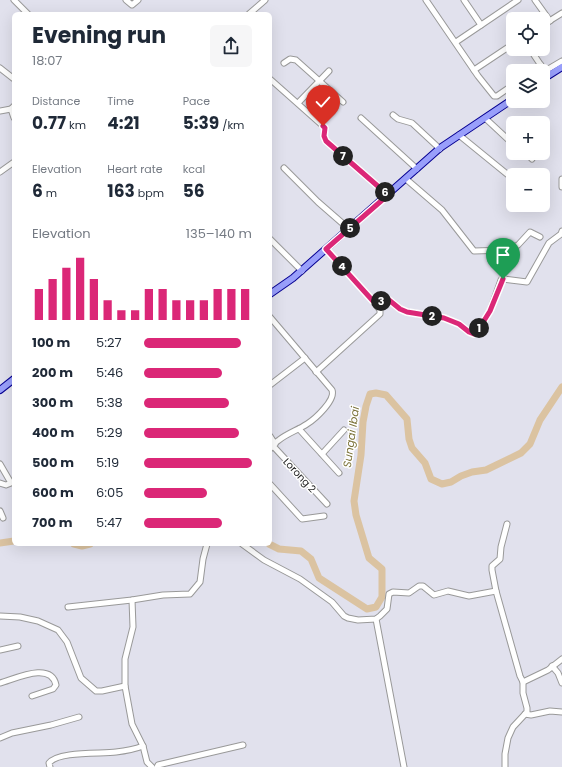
<!DOCTYPE html>
<html lang="en">
<head>
<meta charset="utf-8">
<style>
	body { margin:0; font-family:Poppins,sans-serif; background:#f6f6f7; color:#1f2937; height:100vh; display:flex; flex-direction:column; font-size:15px; white-space:nowrap }
	* { box-sizing:border-box; margin:0 }
	p { font-size:13px; color:#747a83 }
	.icon { flex:none; width:22px; height:22px; fill:none; stroke:currentColor; stroke-width:2; stroke-linecap:round; stroke-linejoin:round }
	.map { position:relative; flex:1; overflow:hidden }
	.sheet { position:absolute; left:12px; top:12px; width:260px; height:534px; display:flex; flex-direction:column; background:#fff; border-radius:6px; box-shadow:0 4px 16px #0002 }
	.sheet>* { flex:none }
	.controls { position:absolute; left:506px; top:12px; display:grid; gap:8px }
	.controls a { display:grid; place-items:center; width:44px; height:44px; border-radius:6px; background:#fff; box-shadow:0 4px 16px #0002; font-size:20px }
	.pin { position:absolute; display:grid; place-items:center; width:34px; height:34px; color:#fff; margin:-41px -17px; border-radius:50% 50% 50% 0; rotate:-45deg; box-shadow:0 0 4px #0007 }
	.pin .icon { rotate:45deg }
	.km { position:absolute; width:20px; height:20px; margin:-10px; border-radius:50%; background:#222; color:#fff; font-size:11px; line-height:20px; text-align:center }
	.round { display:grid; place-items:center; flex:none; width:42px; height:42px; border-radius:6px; background:#f6f6f7 }
	.overview { display:flex; align-items:center; justify-content:space-between; height:68px; padding:0 20px }
	h1 { font-size:22px; font-weight:700; line-height:30px }
	.stats { display:grid; grid-template-columns:repeat(3,1fr); gap:6px; height:68px; padding:4px 20px }
	.stats div { display:grid; align-content:center }
	.stats b { font-size:17px; font-weight:700 }
	.stats small { font-size:11px; font-weight:400 }
	.stats p { font-size:11px }
	.chart { height:112px; padding:8px 20px }
	.chart p { display:flex; justify-content:space-between }
	.chart svg { width:100%; height:72px; margin-top:4px; stroke:#db2777; stroke-width:6 }
	ul { padding:0 20px; list-style:none; font-size:13px }
	li { display:grid; grid-template-columns:64px 48px 1fr; align-items:center; height:30px }
	li i { height:10px; border-radius:5px; background:#db2777 }
	.map>svg:first-child { display:block }
	.lines { fill:none; stroke-linecap:round; stroke-linejoin:round }
	.river { stroke:#dbc3a1; stroke-width:7 }
	.minor-casing { stroke:#999; stroke-width:7 }
	.major-casing { stroke:#060192; stroke-width:8 }
	.minor { stroke:#fff; stroke-width:5 }
	.major { stroke:#999ffb; stroke-width:6 }
	.route-casing { stroke:#fff; stroke-width:8 }
	.route { stroke:#db2777; stroke-width:5 }
	.labels { text-anchor:middle; stroke-width:3; stroke-linejoin:round; paint-order:stroke }
	.street-label { font-size:10px; fill:#1c1c1c; stroke:#fff }
	.water-label { font-size:11px; font-style:italic; fill:#7b7239; stroke:#fff }
</style>
</head>
<body>
<div class="map">
<svg width="562" height="767" viewBox="0 0 562 767">
	<rect width="100%" height="100%" fill="#e1e1ed"/>
	<g class="lines">
		<g class="river">
			<path d="M0 543 14 541"/>
			<path d="M74 544 82 546 90 544"/>
			<path d="M269 544 279 549 301 551 311 559 319 578 367 609 376 607 382 597V569L369 558 356 515 354 501 361 455 363 422 366 406 370 394 376 393 386 395 407 419 409 439 412 448 425 463 431 479 442 484 451 482 461 476 472 472 486 470 521 453 530 444 540 420 562 387"/>
		</g>
		<g class="minor-casing">
			<g id="minor">
				<path d="M14 0 28 14"/>
				<path d="M126 0 132 5 138 0"/>
				<path d="M426 0 478 76 494 96H497L513 85"/>
				<path d="M464 0 481 25"/>
				<path d="M535 0 550 21"/>
				<path d="M249 14 265 0"/>
				<path d="M543 25 562 13"/>
				<path d="M456 42 518 0"/>
				<path d="M530 49 548 76"/>
				<path d="M284 63 290 59 296 60 343 102"/>
				<path d="M0 68 14 79"/>
				<path d="M474 70 513 44"/>
				<path d="M533 71 541 65"/>
				<path d="M545 71 562 61"/>
				<path d="M270 79 323 126 325 128 324 136 326 141 388 195"/>
				<path d="M298 103 329 71"/>
				<path d="M14 106 11 109 14 118"/>
				<path d="M0 111 11 109"/>
				<path d="M393 115 398 119 412 123 440 149"/>
				<path d="M361 118 417 169"/>
				<path d="M485 118 513 144"/>
				<path d="M459 135 513 179"/>
				<path d="M526 153 532 159"/>
				<path d="M284 168 318 202 349 229"/>
				<path d="M0 172 14 162"/>
				<path d="M406 179 442 210 474 251 507 250 518 245 530 232 540 237"/>
				<path d="M562 179V187"/>
				<path d="M270 239 302 271"/>
				<path d="M326 249 373 301 389 300 400 309 407 312 444 318 459 324 469 332 474 334 477 332 490 311 501 280 503 279 527 282 549 243 561 234 562 231"/>
				<path d="M270 317 332 390C336 400 315 419 307 424 298 430 288 433 279 440 275 442 273 446 270 449"/>
				<path d="M316 372 380 314V310L373 301"/>
				<path d="M270 385 305 358"/>
				<path d="M299 429 339 473"/>
				<path d="M270 436 275 444"/>
				<path d="M273 446 327 504"/>
				<path d="M322 454 344 430"/>
				<path d="M0 464 11 483 6 485 0 483"/>
				<path d="M270 484 302 519 324 516"/>
				<path d="M0 511 3 518"/>
				<path d="M242 544 264 560 300 579 332 602 344 616 348 618 358 620 376 619 380 616 387 609 389 594 393 592 409 593 419 586H423L434 595 448 591 469 596 496 591"/>
				<path d="M132 600 133 627 125 659V686L132 724 143 746 147 762 152 767"/>
				<path d="M68 607 132 600 163 595 190 594 200 582 203 559 207 544"/>
				<path d="M0 616 20 617 38 621 58 630 67 642 81 678 96 691H102L125 686"/>
				<path d="M376 619 404 767"/>
				<path d="M0 650 18 646"/>
				<path d="M552 666 558 673 562 683"/>
				<path d="M523 682 548 670 562 659"/>
				<path d="M0 683C15 679 51 661 56 685L53 689 32 696"/>
				<path d="M525 714 531 715 550 711 562 712"/>
				<path d="M0 738 12 733 51 725 79 717"/>
				<path d="M50 767 49 763C58 751 101 754 116 752 125 751 135 749 143 746"/>
				<path d="M157 767 158 765 243 745"/>
				<path d="M505 767V754L508 738 513 727 527 712V708L523 693V682L520 676 496 591 492 570V566L500 559 501 547 507 524"/>
			</g>
		</g>
		<g class="major-casing">
			<g id="major">
				<path d="M543 79 562 67"/>
				<path d="M270 294 293 278 440 148 513 99"/>
				<path d="M0 390 14 379"/>
			</g>
		</g>
		<use href="#minor" class="minor"/>
		<use href="#major" class="major"/>
	</g>
	<g class="lines">
		<g class="route-casing">
			<path id="route" d="M323 126 325 128 324 136 326 141 388 195 326 249 373 301 389 300 400 309 407 312 444 318 459 324 469 332 474 334 477 332 490 311 503 279"/>
		</g>
		<use href="#route" class="route"/>
	</g>
	<g class="labels">
		<g class="street-label">
			<text transform="translate(300 475) rotate(47)" y="4">Lorong 2</text>
		</g>
		<g class="water-label">
			<text transform="translate(351 437) rotate(-82)" y="4">Sungai Ibai</text>
		</g>
	</g>
</svg>
<div class="controls">
<a><svg class="icon" aria-label="locate" viewBox="0 0 24 24"><circle cx="12" cy="12" r="6"/><path d="M12 2v4M12 18v4M2 12h4M18 12h4"/></svg></a>
<a><svg class="icon" aria-label="layers" viewBox="0 0 24 24"><path d="M12 4l9 5-9 5-9-5zM3 14l9 5 9-5"/></svg></a>
<a>+</a>
<a>−</a>
</div>
<div class="pin" style="left:503px;top:279px;background:#1e9e55"><svg class="icon" aria-label="arrive" viewBox="0 0 24 24"><path d="M6 21V4h12l-3 4 3 4H6"/></svg></div>
<div class="pin" style="left:323px;top:126px;background:#d93025"><svg class="icon" aria-label="check" viewBox="0 0 24 24"><path d="M5 12l5 5 9-10"/></svg></div>
<b class="km" style="left:479px;top:328px">1</b>
<b class="km" style="left:432px;top:316px">2</b>
<b class="km" style="left:381px;top:301px">3</b>
<b class="km" style="left:342px;top:266px">4</b>
<b class="km" style="left:350px;top:228px">5</b>
<b class="km" style="left:385px;top:192px">6</b>
<b class="km" style="left:343px;top:156px">7</b>
<section class="sheet">
<div class="overview"><div><h1>Evening run</h1><p>18:07</p></div><a class="round"><svg class="icon" aria-label="share" viewBox="0 0 24 24"><path d="M12 15V3M7 8l5-5 5 5M5 13v7h14v-7"/></svg></a></div>
<div class="stats">
<div><p>Distance</p><b>0.77<small> km</small></b></div>
<div><p>Time</p><b>4:21</b></div>
<div><p>Pace</p><b>5:39<small> /km</small></b></div>
</div>
<div class="stats">
<div><p>Elevation</p><b>6<small> m</small></b></div>
<div><p>Heart rate</p><b>163<small> bpm</small></b></div>
<div><p>kcal</p><b>56</b></div>
</div>
<div class="chart"><p><span>Elevation</span>135–140 m</p>
<svg viewBox="0 0 160 44" preserveAspectRatio="none"><path d="M5 44V25M15 44V19M25 44V12M35 44V6M45 44V19M55 44V32M65 44V38M75 44V38M85 44V25M95 44V25M105 44V32M115 44V32M125 44V32M135 44V25M145 44V25M155 44V25"/></svg>
</div>
<ul>
<li><b>100 m</b>5:27<i style="width:90%"></i></li>
<li><b>200 m</b>5:46<i style="width:72%"></i></li>
<li><b>300 m</b>5:38<i style="width:79%"></i></li>
<li><b>400 m</b>5:29<i style="width:88%"></i></li>
<li><b>500 m</b>5:19<i style="width:100%"></i></li>
<li><b>600 m</b>6:05<i style="width:58%"></i></li>
<li><b>700 m</b>5:47<i style="width:72%"></i></li>
</ul>
</section>
</div>
</body>
</html>
